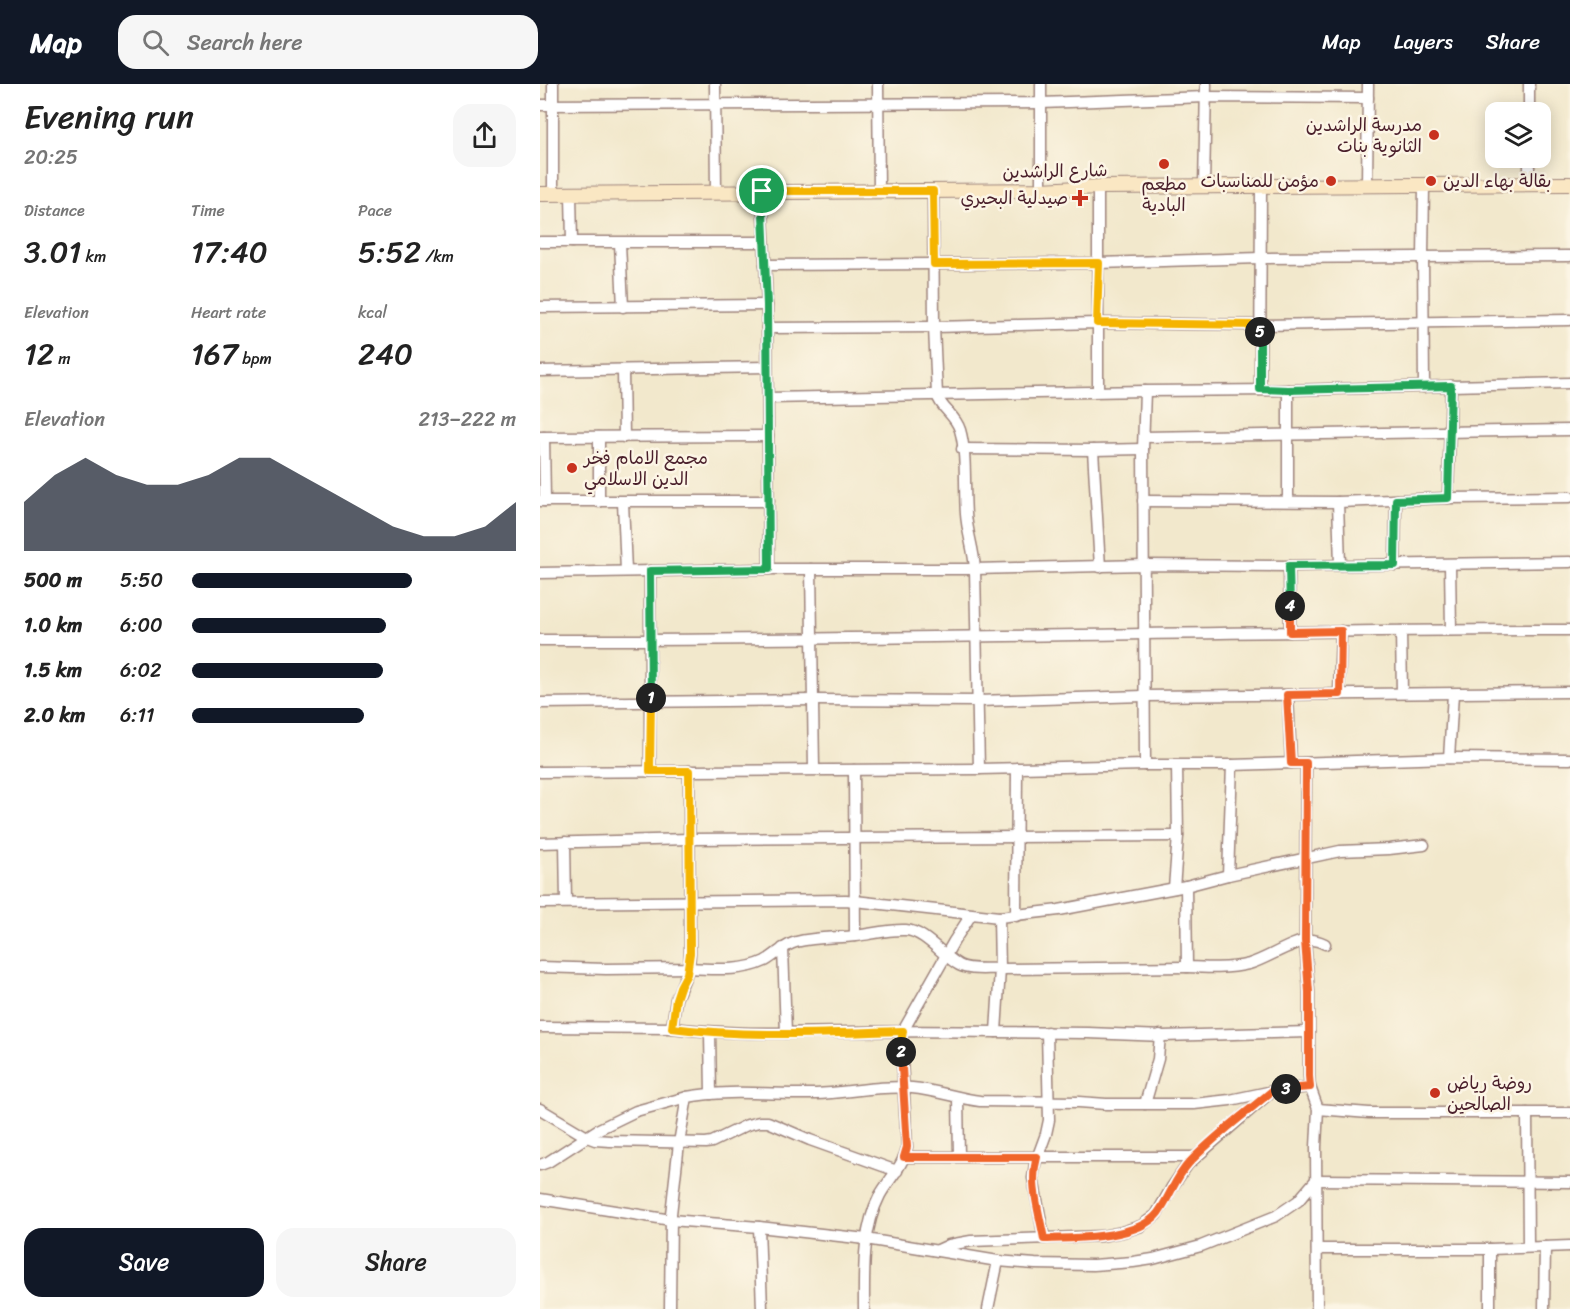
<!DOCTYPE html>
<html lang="en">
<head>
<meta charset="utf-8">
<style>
	body { margin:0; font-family:Sriracha,"Playpen Sans Arabic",sans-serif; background:#f6f6f6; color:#222; height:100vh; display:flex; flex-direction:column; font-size:22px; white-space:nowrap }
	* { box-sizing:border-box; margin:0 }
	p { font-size:20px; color:#767676 }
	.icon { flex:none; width:33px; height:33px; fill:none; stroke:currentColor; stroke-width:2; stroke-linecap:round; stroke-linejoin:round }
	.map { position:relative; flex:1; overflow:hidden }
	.drawer { display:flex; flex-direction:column; background:#fff; width:540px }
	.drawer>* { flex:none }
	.buttons { position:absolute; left:945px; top:18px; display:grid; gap:12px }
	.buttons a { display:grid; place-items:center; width:66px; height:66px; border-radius:12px; background:#fff; box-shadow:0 3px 15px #0003; font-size:30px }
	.pin { position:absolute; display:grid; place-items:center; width:51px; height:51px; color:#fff; margin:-26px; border:3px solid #fff; border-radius:50%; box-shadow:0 2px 6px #0007 }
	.km { position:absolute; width:30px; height:30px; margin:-15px; border-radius:50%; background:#222; color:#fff; font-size:16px; line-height:30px; text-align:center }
	.round { display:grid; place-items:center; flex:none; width:63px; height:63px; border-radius:18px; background:#f6f6f6 }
	.summary { display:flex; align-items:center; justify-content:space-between; height:102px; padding:0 24px }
	h1 { font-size:33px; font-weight:600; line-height:45px }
	.figures { display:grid; grid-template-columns:repeat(3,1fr); gap:9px; height:102px; padding:6px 24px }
	.figures div { display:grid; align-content:center }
	.figures b { font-size:30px; font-weight:600 }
	.figures small { font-size:16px; font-weight:400 }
	.figures p { font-size:16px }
	.chart { height:168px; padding:12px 24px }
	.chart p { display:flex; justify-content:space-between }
	.chart svg { width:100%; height:108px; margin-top:6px; fill:#111827; opacity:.7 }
	.cta { display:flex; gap:12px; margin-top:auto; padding:12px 24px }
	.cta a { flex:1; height:69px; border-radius:18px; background:#111827; color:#fff; font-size:24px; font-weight:600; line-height:69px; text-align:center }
	.cta a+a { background:#f6f6f6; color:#222 }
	ul { padding:0 24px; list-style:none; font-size:20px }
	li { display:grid; grid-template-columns:96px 72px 1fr; align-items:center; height:45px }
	li i { height:15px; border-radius:8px; background:#111827 }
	header { display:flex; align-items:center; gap:36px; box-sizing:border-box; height:84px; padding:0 30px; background:#111827; color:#fff }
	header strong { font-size:28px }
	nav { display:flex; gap:33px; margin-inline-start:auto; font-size:21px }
	.search { width:420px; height:54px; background:#f6f6f6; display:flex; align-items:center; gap:15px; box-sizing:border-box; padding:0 21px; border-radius:18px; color:#767676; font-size:22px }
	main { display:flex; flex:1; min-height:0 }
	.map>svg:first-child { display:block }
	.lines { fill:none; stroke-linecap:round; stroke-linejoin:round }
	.street-casing { stroke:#9e847c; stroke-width:13 }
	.secondary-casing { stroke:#9e847c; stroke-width:16 }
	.street { stroke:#fff; stroke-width:10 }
	.secondary { stroke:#fae7c3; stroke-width:14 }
	.split-1-casing { stroke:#fff; stroke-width:12 }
	.split-2-casing { stroke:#fff; stroke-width:12 }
	.split-3-casing { stroke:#fff; stroke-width:12 }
	.split-4-casing { stroke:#fff; stroke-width:12 }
	.split-5-casing { stroke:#fff; stroke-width:12 }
	.split-6-casing { stroke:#fff; stroke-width:12 }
	.split-1 { stroke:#22a559; stroke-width:8 }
	.split-2 { stroke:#f5b400; stroke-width:8 }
	.split-3 { stroke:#f0652b; stroke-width:8 }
	.split-4 { stroke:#f0652b; stroke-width:8 }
	.split-5 { stroke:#22a559; stroke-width:8 }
	.split-6 { stroke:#f5b400; stroke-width:8 }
	.poi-dot { fill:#c8321e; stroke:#fcf5e5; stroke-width:2 }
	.labels { text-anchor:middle; stroke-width:5; stroke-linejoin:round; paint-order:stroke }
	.poi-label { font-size:18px; fill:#4a1f2b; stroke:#fcf5e5; text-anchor:end }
	.street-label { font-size:18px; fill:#4a1f2b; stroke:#fcf5e5 }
</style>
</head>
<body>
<header>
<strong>Map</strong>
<div class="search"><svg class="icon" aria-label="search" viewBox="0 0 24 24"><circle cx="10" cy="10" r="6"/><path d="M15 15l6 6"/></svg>Search here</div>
<nav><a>Map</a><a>Layers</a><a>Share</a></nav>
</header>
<main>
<section class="drawer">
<div class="summary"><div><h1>Evening run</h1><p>20:25</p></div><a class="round"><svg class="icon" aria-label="share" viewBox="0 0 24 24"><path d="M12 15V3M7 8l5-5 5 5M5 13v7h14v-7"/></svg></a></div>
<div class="figures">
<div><p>Distance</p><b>3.01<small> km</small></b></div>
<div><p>Time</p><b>17:40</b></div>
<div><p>Pace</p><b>5:52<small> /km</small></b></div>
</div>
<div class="figures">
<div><p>Elevation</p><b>12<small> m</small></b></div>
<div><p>Heart rate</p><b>167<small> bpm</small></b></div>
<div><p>kcal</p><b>240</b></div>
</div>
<div class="chart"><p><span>Elevation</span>213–222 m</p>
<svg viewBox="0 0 160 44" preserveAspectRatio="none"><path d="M0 44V24L10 13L20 6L30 13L40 17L50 17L60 13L70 6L80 6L90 13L100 20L110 27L120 34L130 38L140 38L150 34L160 24V44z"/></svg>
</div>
<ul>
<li><b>500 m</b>5:50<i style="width:68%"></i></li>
<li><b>1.0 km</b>6:00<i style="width:60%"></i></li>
<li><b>1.5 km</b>6:02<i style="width:59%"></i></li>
<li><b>2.0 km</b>6:11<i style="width:53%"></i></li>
</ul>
<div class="cta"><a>Save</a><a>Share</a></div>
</section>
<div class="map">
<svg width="1030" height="1225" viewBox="0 0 1030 1225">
	<rect width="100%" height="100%" fill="#fcf5e5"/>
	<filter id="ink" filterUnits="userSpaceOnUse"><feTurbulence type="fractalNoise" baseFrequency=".0167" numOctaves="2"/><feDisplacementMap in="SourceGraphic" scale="12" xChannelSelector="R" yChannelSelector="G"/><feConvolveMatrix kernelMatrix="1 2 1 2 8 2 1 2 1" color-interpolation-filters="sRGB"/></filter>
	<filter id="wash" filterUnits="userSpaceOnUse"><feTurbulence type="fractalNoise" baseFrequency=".008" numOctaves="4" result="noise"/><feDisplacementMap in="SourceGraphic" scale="24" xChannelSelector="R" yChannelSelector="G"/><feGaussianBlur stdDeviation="1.35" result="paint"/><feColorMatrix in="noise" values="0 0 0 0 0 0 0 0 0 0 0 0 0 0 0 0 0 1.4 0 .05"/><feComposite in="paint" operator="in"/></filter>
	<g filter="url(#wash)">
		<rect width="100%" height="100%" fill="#f2e8cc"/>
	</g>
	<g filter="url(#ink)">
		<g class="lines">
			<g class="street-casing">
				<g id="street">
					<path d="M175 0 176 108"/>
					<path d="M338 0 339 107"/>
					<path d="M989 0V28"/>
					<path d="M0 21 501 19 666 13 828 14"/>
					<path d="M989 74V100"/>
					<path d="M827 102 828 0"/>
					<path d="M558 103V307"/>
					<path d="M664 103 666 0"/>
					<path d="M501 106V0"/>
					<path d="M222 107 227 221 229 485"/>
					<path d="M393 107 394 243 397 311C401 325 415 330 420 346 427 369 424 405 426 430 427 448 434 466 435 485L439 685"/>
					<path d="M13 110V0"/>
					<path d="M31 110 32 158"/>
					<path d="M0 158H224"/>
					<path d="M80 159 83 223"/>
					<path d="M225 181 559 179 720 174 1030 172"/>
					<path d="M0 223 227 221"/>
					<path d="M227 244 394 243 557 239 720 241 1030 236"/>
					<path d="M0 287 227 283"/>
					<path d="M83 287 84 353"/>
					<path d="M884 303 883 173 884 102"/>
					<path d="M720 305 721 103"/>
					<path d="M228 314 605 307 748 306 1030 299"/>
					<path d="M0 353 228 352"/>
					<path d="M4 353 5 417"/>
					<path d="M604 353 1030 346"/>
					<path d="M422 365 553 366 603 365"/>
					<path d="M553 366 560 483"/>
					<path d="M908 414 911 302"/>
					<path d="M0 417H229"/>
					<path d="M603 417 798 418 908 414 1030 413"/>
					<path d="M748 417V306"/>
					<path d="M59 418V353"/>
					<path d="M83 418 86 487"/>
					<path d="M798 418 800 481"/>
					<path d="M855 481 856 416"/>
					<path d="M910 481 911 546"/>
					<path d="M749 482 750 548"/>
					<path d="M271 485 274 685"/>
					<path d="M0 489 229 485H435L604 481 749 482 1030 478"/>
					<path d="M861 547 862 609"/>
					<path d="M0 556C343 557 687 546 1030 546"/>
					<path d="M799 610 801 547"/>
					<path d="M748 611 751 679"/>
					<path d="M0 619 274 616 438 617 604 612 1030 608"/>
					<path d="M909 674 913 610"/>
					<path d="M766 679 765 857 769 907V992L770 1003 778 1025 776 1063 777 1225"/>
					<path d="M605 681 603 365 605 307"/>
					<path d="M314 686 315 852"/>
					<path d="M110 687V487"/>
					<path d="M0 688 439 685 605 681H692L909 674 1030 675"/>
					<path d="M25 758 26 818"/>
					<path d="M0 759 149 755 638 752"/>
					<path d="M688 791 692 681"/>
					<path d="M646 802 647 883C667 884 689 885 709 880 727 875 754 856 771 856 776 856 781 858 785 860"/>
					<path d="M634 804 638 752 637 681"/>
					<path d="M0 819 306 816 459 833 519 826 646 802 688 791 800 767 849 765 884 761"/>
					<path d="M476 832 477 684"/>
					<path d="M459 833 460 885 456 948 548 949 623 952 769 948"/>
					<path d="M243 864 246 949"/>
					<path d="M0 883 66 885 149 884 150 869 149 687"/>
					<path d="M0 943 132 944 136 915 149 884C174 885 202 888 225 877 236 871 244 861 256 858 275 853 296 854 316 852 332 850 349 845 366 846 384 847 403 872 419 881 430 887 448 884 460 885L647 883"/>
					<path d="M132 944C190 951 249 949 308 948 357 947 406 947 456 948"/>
					<path d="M170 948 171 1010"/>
					<path d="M418 1014 419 1072"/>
					<path d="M605 1020 618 975 620 951"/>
					<path d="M0 1025 47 1053 55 1056 70 1057 166 1059 172 1058 207 1041 219 1038H228L270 1056 357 1087"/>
					<path d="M778 1025 829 1029H1030"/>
					<path d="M987 1029 988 1163"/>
					<path d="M364 1073H655"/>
					<path d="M0 1081 8 1078 59 1045 96 1027 147 1013"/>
					<path d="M776 1096 1030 1098"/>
					<path d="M0 1115 131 1136 219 1143 326 1155 458 1177 495 1180 553 1181 593 1178 613 1175 661 1162 736 1132 758 1117 776 1096"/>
					<path d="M219 1143 222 1225"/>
					<path d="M504 1154 493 1094 495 1080 506 1050 509 1036 507 948"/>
					<path d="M777 1165H950L1030 1162"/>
					<path d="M950 1165V1225"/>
					<path d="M398 1166 409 1161 431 1157 562 1152 582 1148 601 1142 616 1131 632 1103 648 1080 732 1007"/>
					<path d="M130 1225 131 1130 139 1059 147 1013C189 1005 233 1011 276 1010 307 1009 340 1001 372 1004 395 1006 417 1014 440 1017L539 1018 566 1020H654L690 1016 733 1007 770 1003"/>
					<path d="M324 1225C324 1187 322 1146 340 1111 349 1095 364 1081 367 1063L361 959 363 947 414 857 431 831"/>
					<path d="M448 1225 458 1177"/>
					<path d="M1004 1225 1005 1163"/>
				</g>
			</g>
			<g class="secondary-casing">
				<path id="secondary" d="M0 110 501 106 558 103 1030 100"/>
			</g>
			<use href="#street" class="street"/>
			<use href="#secondary" class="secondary"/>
		</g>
	</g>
	<g class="lines" filter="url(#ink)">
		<g class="split-1-casing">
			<path id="split-1" d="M111 614 110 487 229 485 227 221 222 107"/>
		</g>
		<g class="split-2-casing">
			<path id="split-2" d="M111 614 110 687H149L150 869 147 890 140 903 136 915 132 944C208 954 287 949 363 947L361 959V968"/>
		</g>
		<g class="split-3-casing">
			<path id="split-3" d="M361 968 367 1063 364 1073H497C489 1100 499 1127 504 1155 534 1154 598 1155 618 1129 630 1113 635 1094 649 1079 674 1052 705 1030 732 1007L746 1005"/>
		</g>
		<g class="split-4-casing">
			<path id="split-4" d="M746 1005 770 1003 769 992V908L765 857 766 679H751L747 611 800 610 801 547 750 548V522"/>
		</g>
		<g class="split-5-casing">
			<path id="split-5" d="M720 248V305L748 306 911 302 908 414 856 416 855 481 749 482 750 522"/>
		</g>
		<g class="split-6-casing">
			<path id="split-6" d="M222 107H393L394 180 559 179 557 239 720 241V248"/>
		</g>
		<use href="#split-1" class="split-1"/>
		<use href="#split-2" class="split-2"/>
		<use href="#split-3" class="split-3"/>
		<use href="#split-4" class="split-4"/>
		<use href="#split-5" class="split-5"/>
		<use href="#split-6" class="split-6"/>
	</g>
	<g class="poi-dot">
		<circle cx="894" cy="51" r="6"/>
		<circle cx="624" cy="80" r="6"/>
		<circle cx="791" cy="97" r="6"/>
		<circle cx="891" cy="97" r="6"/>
		<path d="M537 105h6v6h6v6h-6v6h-6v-6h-6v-6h6z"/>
		<circle cx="32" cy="384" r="6"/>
		<circle cx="895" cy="1009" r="6"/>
	</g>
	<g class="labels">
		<g class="poi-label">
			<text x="882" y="47">مدرسة الراشدين<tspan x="882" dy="21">الثانوية بنات</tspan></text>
			<text x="779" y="103">مؤمن للمناسبات</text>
			<text x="903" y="103" text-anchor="start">بقالة بهاء الدين</text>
			<text x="624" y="106" text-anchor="middle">مطعم<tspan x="624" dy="21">البادية</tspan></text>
			<text x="528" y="120">صيدلية البحيري</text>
			<text x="44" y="380" text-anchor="start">مجمع الامام فخر<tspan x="44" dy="21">الدين الاسلامي</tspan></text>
			<text x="907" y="1005" text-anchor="start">روضة رياض<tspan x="907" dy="21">الصالحين</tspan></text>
		</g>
		<g class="street-label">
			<text transform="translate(515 87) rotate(-1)" y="6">شارع الراشدين</text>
		</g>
	</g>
</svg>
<div class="buttons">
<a><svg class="icon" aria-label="layers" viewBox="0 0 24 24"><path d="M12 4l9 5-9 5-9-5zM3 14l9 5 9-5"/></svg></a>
</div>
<div class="pin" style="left:222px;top:107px;background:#1e9e55"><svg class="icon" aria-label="arrive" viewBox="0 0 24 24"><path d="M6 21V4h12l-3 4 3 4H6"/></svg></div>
<b class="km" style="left:111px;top:614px">1</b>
<b class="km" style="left:361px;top:968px">2</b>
<b class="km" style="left:746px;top:1005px">3</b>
<b class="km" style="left:750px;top:522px">4</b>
<b class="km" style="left:720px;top:248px">5</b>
</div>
</main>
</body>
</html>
